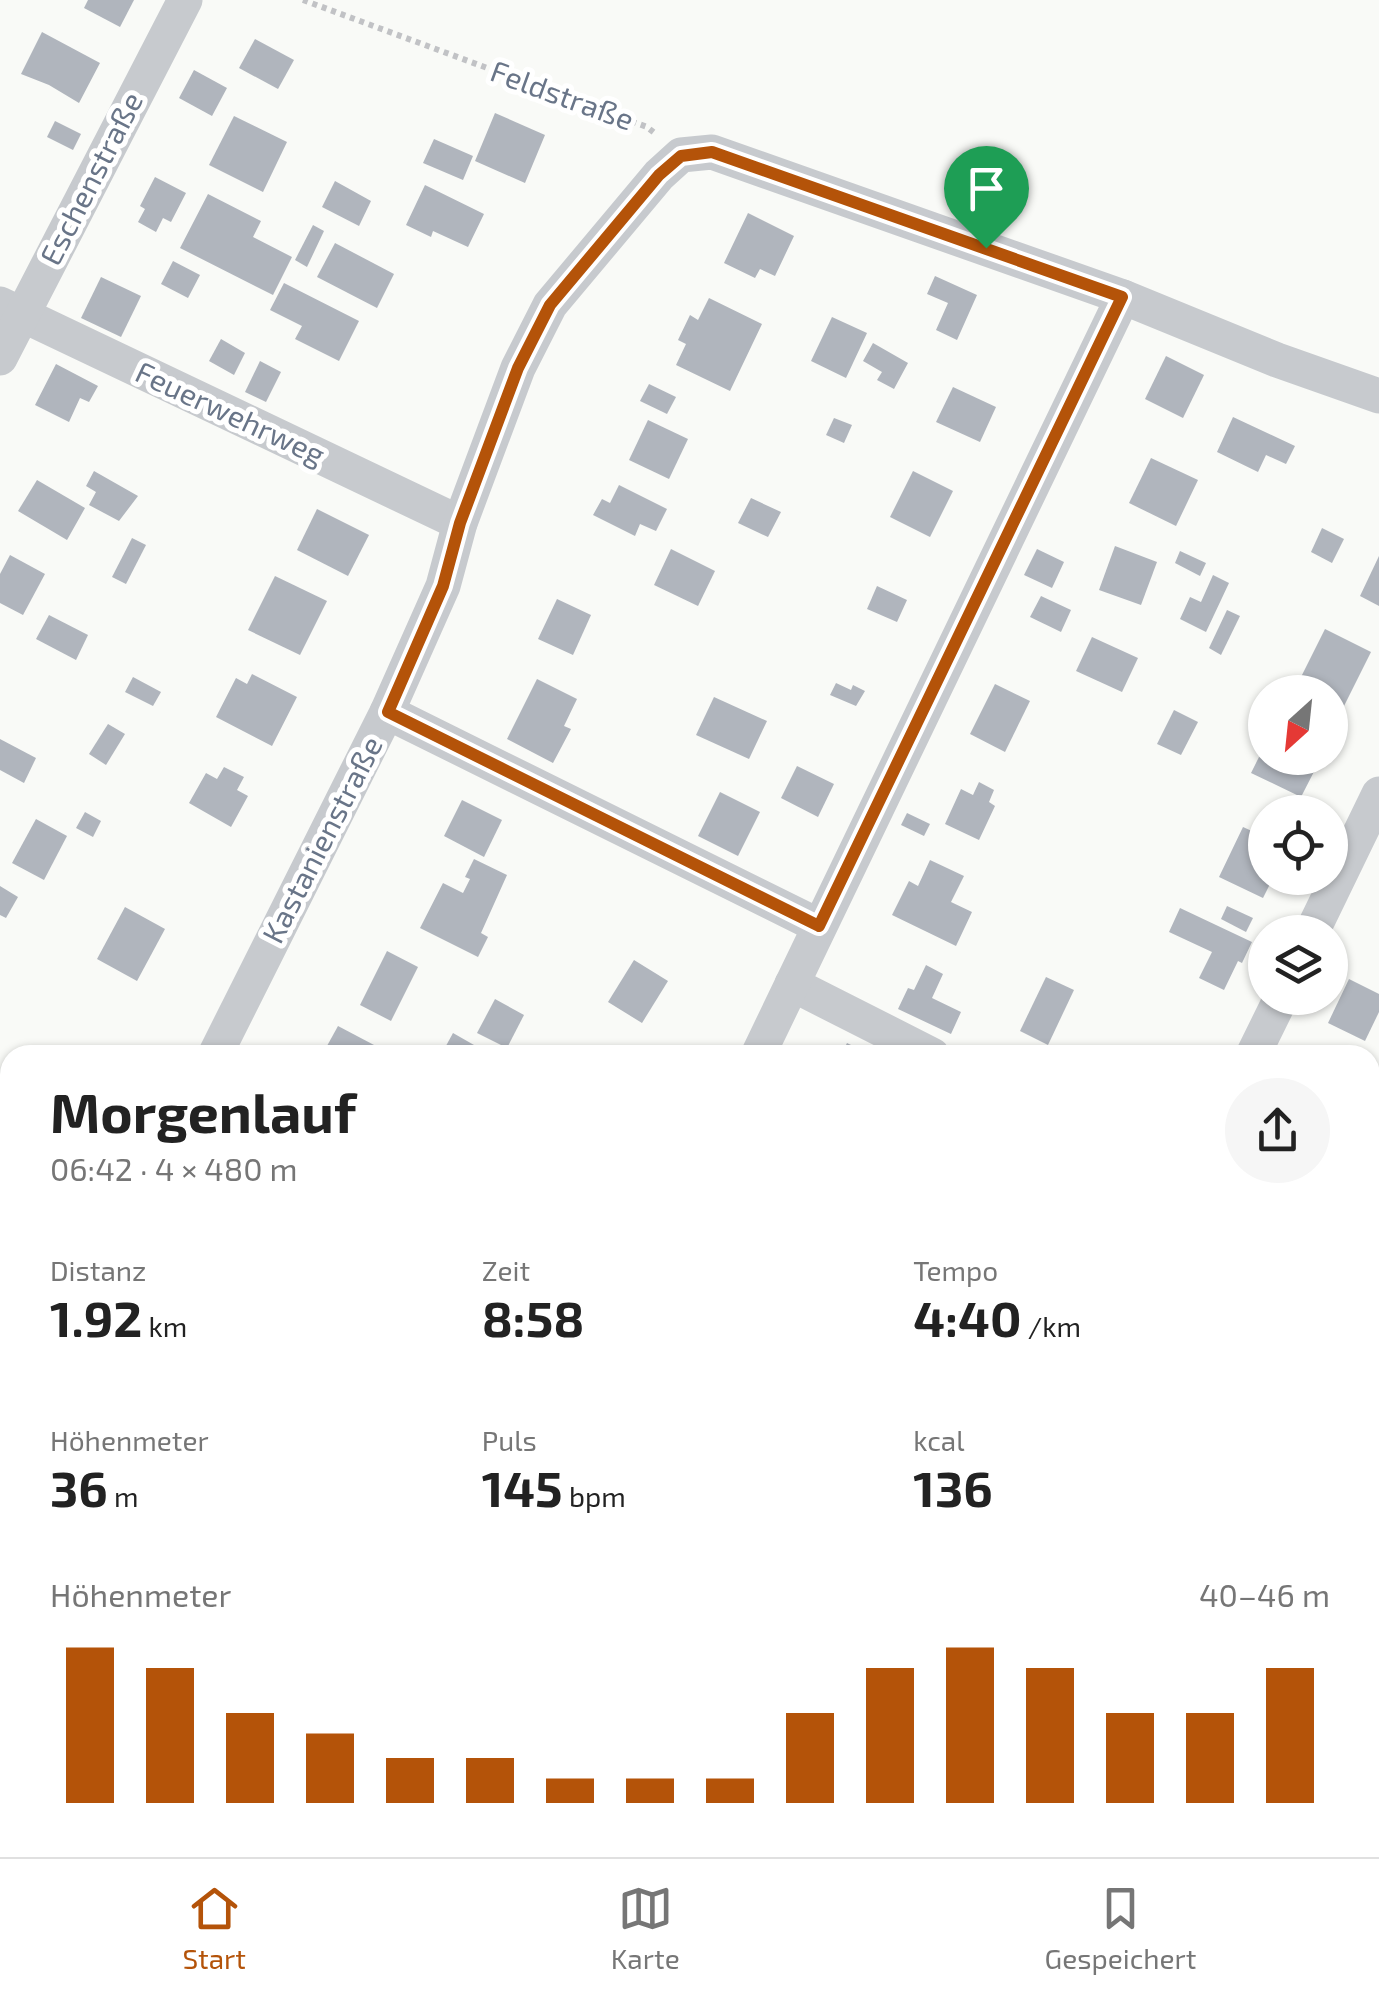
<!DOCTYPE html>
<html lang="de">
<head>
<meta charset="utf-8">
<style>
	body { margin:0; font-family:"Exo 2",sans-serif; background:#f6f6f6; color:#222; height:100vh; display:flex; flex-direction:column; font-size:38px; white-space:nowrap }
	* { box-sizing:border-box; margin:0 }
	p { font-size:32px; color:#767676 }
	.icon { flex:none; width:55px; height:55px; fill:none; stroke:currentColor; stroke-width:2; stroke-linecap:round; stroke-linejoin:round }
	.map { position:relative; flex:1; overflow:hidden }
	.drawer { position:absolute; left:0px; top:1045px; width:1380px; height:812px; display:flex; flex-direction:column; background:#fff; border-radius:30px 30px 0 0; box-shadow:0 2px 8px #0004 }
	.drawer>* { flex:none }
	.needle { width:65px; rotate:207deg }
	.tools { position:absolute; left:1248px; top:675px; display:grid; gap:20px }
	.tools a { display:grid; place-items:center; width:100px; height:100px; border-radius:50%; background:#fff; box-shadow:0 2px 8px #0004; font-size:50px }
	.pin { position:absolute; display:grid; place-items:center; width:85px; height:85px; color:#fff; margin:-102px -42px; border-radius:50% 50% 50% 0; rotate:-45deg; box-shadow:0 0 10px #0007 }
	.pin .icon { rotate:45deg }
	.round { display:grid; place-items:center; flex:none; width:105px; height:105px; border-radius:52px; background:#f6f6f6 }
	.overview { display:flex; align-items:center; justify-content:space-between; height:170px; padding:0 50px }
	h1 { font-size:55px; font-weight:700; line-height:75px }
	.stats { display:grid; grid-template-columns:repeat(3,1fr); gap:15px; height:170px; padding:10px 50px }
	.stats div { display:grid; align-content:center }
	.stats b { font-size:50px; font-weight:700 }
	.stats small { font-size:28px; font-weight:400 }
	.stats p { font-size:28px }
	.chart { height:280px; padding:20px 50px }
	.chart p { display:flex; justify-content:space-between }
	.chart svg { width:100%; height:180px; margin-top:10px; stroke:#b45309; stroke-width:6 }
	.dock { display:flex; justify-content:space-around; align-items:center; height:140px; border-top:2px solid #e0e0e0; background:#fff; font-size:28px; color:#767676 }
	.dock a { display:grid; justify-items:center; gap:5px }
	.dock .active { color:#b45309 }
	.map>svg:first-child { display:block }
	.building { fill:#b0b5bd }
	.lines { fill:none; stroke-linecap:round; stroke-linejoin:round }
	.path { stroke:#c1c2c5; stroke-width:6; stroke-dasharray:5 5; stroke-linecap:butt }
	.minor { stroke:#c7cace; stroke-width:35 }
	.route-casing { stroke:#fff; stroke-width:20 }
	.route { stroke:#b45309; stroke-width:12 }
	.labels { text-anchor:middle; stroke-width:10; stroke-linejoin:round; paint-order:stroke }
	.street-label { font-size:30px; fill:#697588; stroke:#fff }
</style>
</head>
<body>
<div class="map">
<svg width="1379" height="1857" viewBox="0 0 1379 1857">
	<rect width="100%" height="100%" fill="#f9faf7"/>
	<g class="building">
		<path d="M88 0H134L120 27 84 8Z"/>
		<path d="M42 32 100 63 79 103 49 85 21 74Z"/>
		<path d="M255 39 294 60 278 89 239 68Z"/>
		<path d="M194 70 227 88 212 116 179 98Z"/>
		<path d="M495 113 545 135 525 183 475 161Z"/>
		<path d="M234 116 287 142 263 192 209 165Z"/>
		<path d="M55 121 81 134 73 150 47 137Z"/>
		<path d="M434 139 473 156 463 180 423 163Z"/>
		<path d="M155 177 186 193 171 222 163 218 156 232 138 222 145 209 140 206Z"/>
		<path d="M335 181 371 201 359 226 322 207Z"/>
		<path d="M425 185 484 214 468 247 433 231 431 237 406 225Z"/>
		<path d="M208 194 261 221 253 237 292 257 273 295 180 248Z"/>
		<path d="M748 213 794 236 775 276 760 269 755 278 724 263Z"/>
		<path d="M313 225 324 231 307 267 295 260Z"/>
		<path d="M335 243 394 274 377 308 317 277Z"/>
		<path d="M173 261 200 275 188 298 161 284Z"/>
		<path d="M935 276 977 295 957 340 936 330 948 303 927 294Z"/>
		<path d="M101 277 141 296 121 337 81 318Z"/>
		<path d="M284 283 359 321 339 361 295 339 302 326 270 310Z"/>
		<path d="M709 298 762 324 730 391 676 365 686 344 678 340 690 315 698 320Z"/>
		<path d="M832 317 867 333 846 378 811 361Z"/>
		<path d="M221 339 245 353 234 375 209 361Z"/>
		<path d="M873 343 908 363 894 389 877 380 882 372 863 361Z"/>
		<path d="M1166 356 1204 375 1183 418 1145 399Z"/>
		<path d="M260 361 281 372 266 402 245 392Z"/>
		<path d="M56 364 98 386 89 402 80 398 69 422 35 405Z"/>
		<path d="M649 384 676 397 667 414 640 401Z"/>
		<path d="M953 387 996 407 980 442 936 422Z"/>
		<path d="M1233 417 1295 446 1286 464 1266 455 1258 472 1217 452Z"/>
		<path d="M834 418 852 425 844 443 826 435Z"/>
		<path d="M648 420 688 439 669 479 629 460Z"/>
		<path d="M1151 458 1198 480 1176 526 1129 503Z"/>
		<path d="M94 471 138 496 119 521 89 505 96 492 86 486Z"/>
		<path d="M913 471 953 491 930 537 890 517Z"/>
		<path d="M37 480 85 508 67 540 18 511Z"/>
		<path d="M619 485 667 509 656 531 640 524 635 536 593 515 602 499 610 503Z"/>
		<path d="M751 498 781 512 768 537 738 523Z"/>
		<path d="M317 509 369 535 348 576 297 550Z"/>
		<path d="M1322 528 1344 539 1332 563 1311 552Z"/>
		<path d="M132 538 146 545 126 584 112 577Z"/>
		<path d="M1115 546 1157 562 1141 605 1099 590Z"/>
		<path d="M671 549 715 571 698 606 654 585Z"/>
		<path d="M1037 549 1064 562 1052 588 1024 575Z"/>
		<path d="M1180 551 1206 563 1200 576 1175 563Z"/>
		<path d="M10 555 45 574 23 615 0 603V574Z"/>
		<path d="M1379 556V606L1360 596Z"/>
		<path d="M1213 575 1229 583 1206 632 1180 619 1190 597 1201 602Z"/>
		<path d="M275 576 327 601 300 655 248 630Z"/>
		<path d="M877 586 907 600 897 622 867 609Z"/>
		<path d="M1041 596 1071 610 1061 632 1030 617Z"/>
		<path d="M557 599 591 615 573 655 538 639Z"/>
		<path d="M1227 610 1240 616 1221 655 1209 648Z"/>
		<path d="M49 615 88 635 76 660 36 639Z"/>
		<path d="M1325 629 1371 652 1344 706 1330 699V692H1317L1298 683Z"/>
		<path d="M1092 637 1138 658 1122 692 1076 671Z"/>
		<path d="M252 674 297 697 272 746 216 717 236 678 247 684Z"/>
		<path d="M133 677 161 692 153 706 125 692Z"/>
		<path d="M537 679 577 699 564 726 571 729 553 763 507 739Z"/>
		<path d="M836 683 851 690 853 685 865 691 856 706 830 695Z"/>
		<path d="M995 684 1030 701 1005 752 970 734Z"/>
		<path d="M714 697 767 721 749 759 696 735Z"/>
		<path d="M1174 710 1198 722 1181 755 1157 744Z"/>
		<path d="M108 724 125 734 106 765 89 754Z"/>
		<path d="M0 739 36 758 24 783 0 770Z"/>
		<path d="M1265 745V758H1321L1301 797 1251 773Z"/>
		<path d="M797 766 834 784 818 817 781 798Z"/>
		<path d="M224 767 244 777 237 790 248 796 231 827 189 803 206 773 217 779Z"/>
		<path d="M979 782 994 790 989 802 995 806 979 840 945 824 961 789 973 795Z"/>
		<path d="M720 792 760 812 738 856 698 836Z"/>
		<path d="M462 800 502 820 484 857 444 836Z"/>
		<path d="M85 812 101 821 93 837 76 828Z"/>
		<path d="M907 813 930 824 924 836 901 825Z"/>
		<path d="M36 819 67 836 44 880 12 863Z"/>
		<path d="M1243 827 1265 837V878H1273L1263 898 1219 877Z"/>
		<path d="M474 859 507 875 481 933 488 937 478 957 420 928 443 883 463 893 470 879 465 877Z"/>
		<path d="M930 860 964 876 951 902 972 912 956 946 892 915 909 881 918 886Z"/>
		<path d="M0 886 18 897 6 918 0 915Z"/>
		<path d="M1227 906 1253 918 1246 932 1221 919Z"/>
		<path d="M125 907 165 929 137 981 97 959Z"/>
		<path d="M1180 908 1252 942 1242 963 1238 961 1224 990 1199 978 1212 952 1169 932Z"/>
		<path d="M387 951 418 967 391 1021 360 1005Z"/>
		<path d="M634 960 668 981 642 1023 608 1002Z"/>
		<path d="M926 965 943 974 932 998 961 1012 951 1034 898 1009 908 988 914 990Z"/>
		<path d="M1046 977 1074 990 1048 1045 1020 1031Z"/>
		<path d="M1349 979 1379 994V1012L1365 1041 1328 1023Z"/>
		<path d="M495 999 524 1015 507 1048 477 1033Z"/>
		<path d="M338 1026 393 1055H322Z"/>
		<path d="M453 1033 481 1049 477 1055H441Z"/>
		<path d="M847 1043 871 1055H841Z"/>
		<path d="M0 1157 10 1163V1228L0 1222Z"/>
		<path d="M1370 1178 1379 1182V1203L1370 1222Z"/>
		<path d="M1379 1418V1458L1370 1453V1436Z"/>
		<path d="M1370 1513 1379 1517V1548L1370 1567Z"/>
		<path d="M1375 1607 1379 1609V1656L1370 1652V1617Z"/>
		<path d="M660 1848H707L703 1857H685Z"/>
	</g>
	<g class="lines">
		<g class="path">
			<path d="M303 0 647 127 657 135"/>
			<path d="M436 1857 441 1848"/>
		</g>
		<g class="minor">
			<path d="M0 304 460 523"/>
			<path d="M0 358 185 0"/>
			<path d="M387 712 819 926"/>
			<path d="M1312 932 1379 794"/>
			<path d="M792 984 932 1055"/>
			<path d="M215 1055 387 712 443 586 460 523 518 368 550 305 659 175 681 155 712 152 1123 297 1277 360 1379 396"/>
			<path d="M758 1055 1123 297"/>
			<path d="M1253 1055 1281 998"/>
			<path d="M1370 1274 1379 1278"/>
			<path d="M0 1485 10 1465"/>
			<path d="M0 1650 10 1653"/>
			<path d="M536 1848 561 1857"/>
			<path d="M873 1857 878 1848"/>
		</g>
	</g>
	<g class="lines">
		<g class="route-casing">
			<path id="route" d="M712 152 1122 297 819 926 388 712 443 586 460 523 518 368 550 305 659 175 681 156Z"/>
		</g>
		<use href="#route" class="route"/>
	</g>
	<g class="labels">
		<g class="street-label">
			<text transform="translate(562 96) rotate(20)" y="10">Feldstraße</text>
			<text transform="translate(92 179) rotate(-63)" y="10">Eschenstraße</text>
			<text transform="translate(230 414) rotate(25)" y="10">Feuerwehrweg</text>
			<text transform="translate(323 840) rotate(-63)" y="10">Kastanienstraße</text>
		</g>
	</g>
</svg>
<div class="tools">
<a><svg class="needle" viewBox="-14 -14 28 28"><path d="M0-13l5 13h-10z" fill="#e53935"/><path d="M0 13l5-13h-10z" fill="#767676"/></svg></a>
<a><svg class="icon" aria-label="locate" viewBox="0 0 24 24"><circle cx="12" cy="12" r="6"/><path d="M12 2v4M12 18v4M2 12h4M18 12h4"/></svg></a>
<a><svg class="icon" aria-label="layers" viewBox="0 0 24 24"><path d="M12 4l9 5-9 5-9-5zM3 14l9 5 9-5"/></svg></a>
</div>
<div class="pin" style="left:986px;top:248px;background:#1e9e55"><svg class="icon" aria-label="arrive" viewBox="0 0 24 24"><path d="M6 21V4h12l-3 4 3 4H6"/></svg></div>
<section class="drawer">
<div class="overview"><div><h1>Morgenlauf</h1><p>06:42 · 4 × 480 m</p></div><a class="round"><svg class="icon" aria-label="share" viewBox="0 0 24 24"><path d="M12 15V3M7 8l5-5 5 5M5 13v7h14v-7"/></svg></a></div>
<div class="stats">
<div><p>Distanz</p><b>1.92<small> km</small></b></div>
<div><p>Zeit</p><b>8:58</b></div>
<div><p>Tempo</p><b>4:40<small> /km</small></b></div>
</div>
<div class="stats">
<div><p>Höhenmeter</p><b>36<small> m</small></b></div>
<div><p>Puls</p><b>145<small> bpm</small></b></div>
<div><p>kcal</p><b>136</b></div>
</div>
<div class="chart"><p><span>Höhenmeter</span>40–46 m</p>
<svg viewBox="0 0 160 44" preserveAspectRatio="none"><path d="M5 44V6M15 44V11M25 44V22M35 44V27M45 44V33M55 44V33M65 44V38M75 44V38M85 44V38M95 44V22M105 44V11M115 44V6M125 44V11M135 44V22M145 44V22M155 44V11"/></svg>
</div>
</section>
</div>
<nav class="dock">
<a class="active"><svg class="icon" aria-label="home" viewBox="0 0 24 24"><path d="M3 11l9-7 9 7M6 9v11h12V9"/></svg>Start</a>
<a><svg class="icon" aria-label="map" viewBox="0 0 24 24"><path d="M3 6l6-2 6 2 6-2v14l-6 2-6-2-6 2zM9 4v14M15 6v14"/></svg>Karte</a>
<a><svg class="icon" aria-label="saved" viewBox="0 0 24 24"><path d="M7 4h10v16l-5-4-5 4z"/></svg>Gespeichert</a>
</nav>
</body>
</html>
